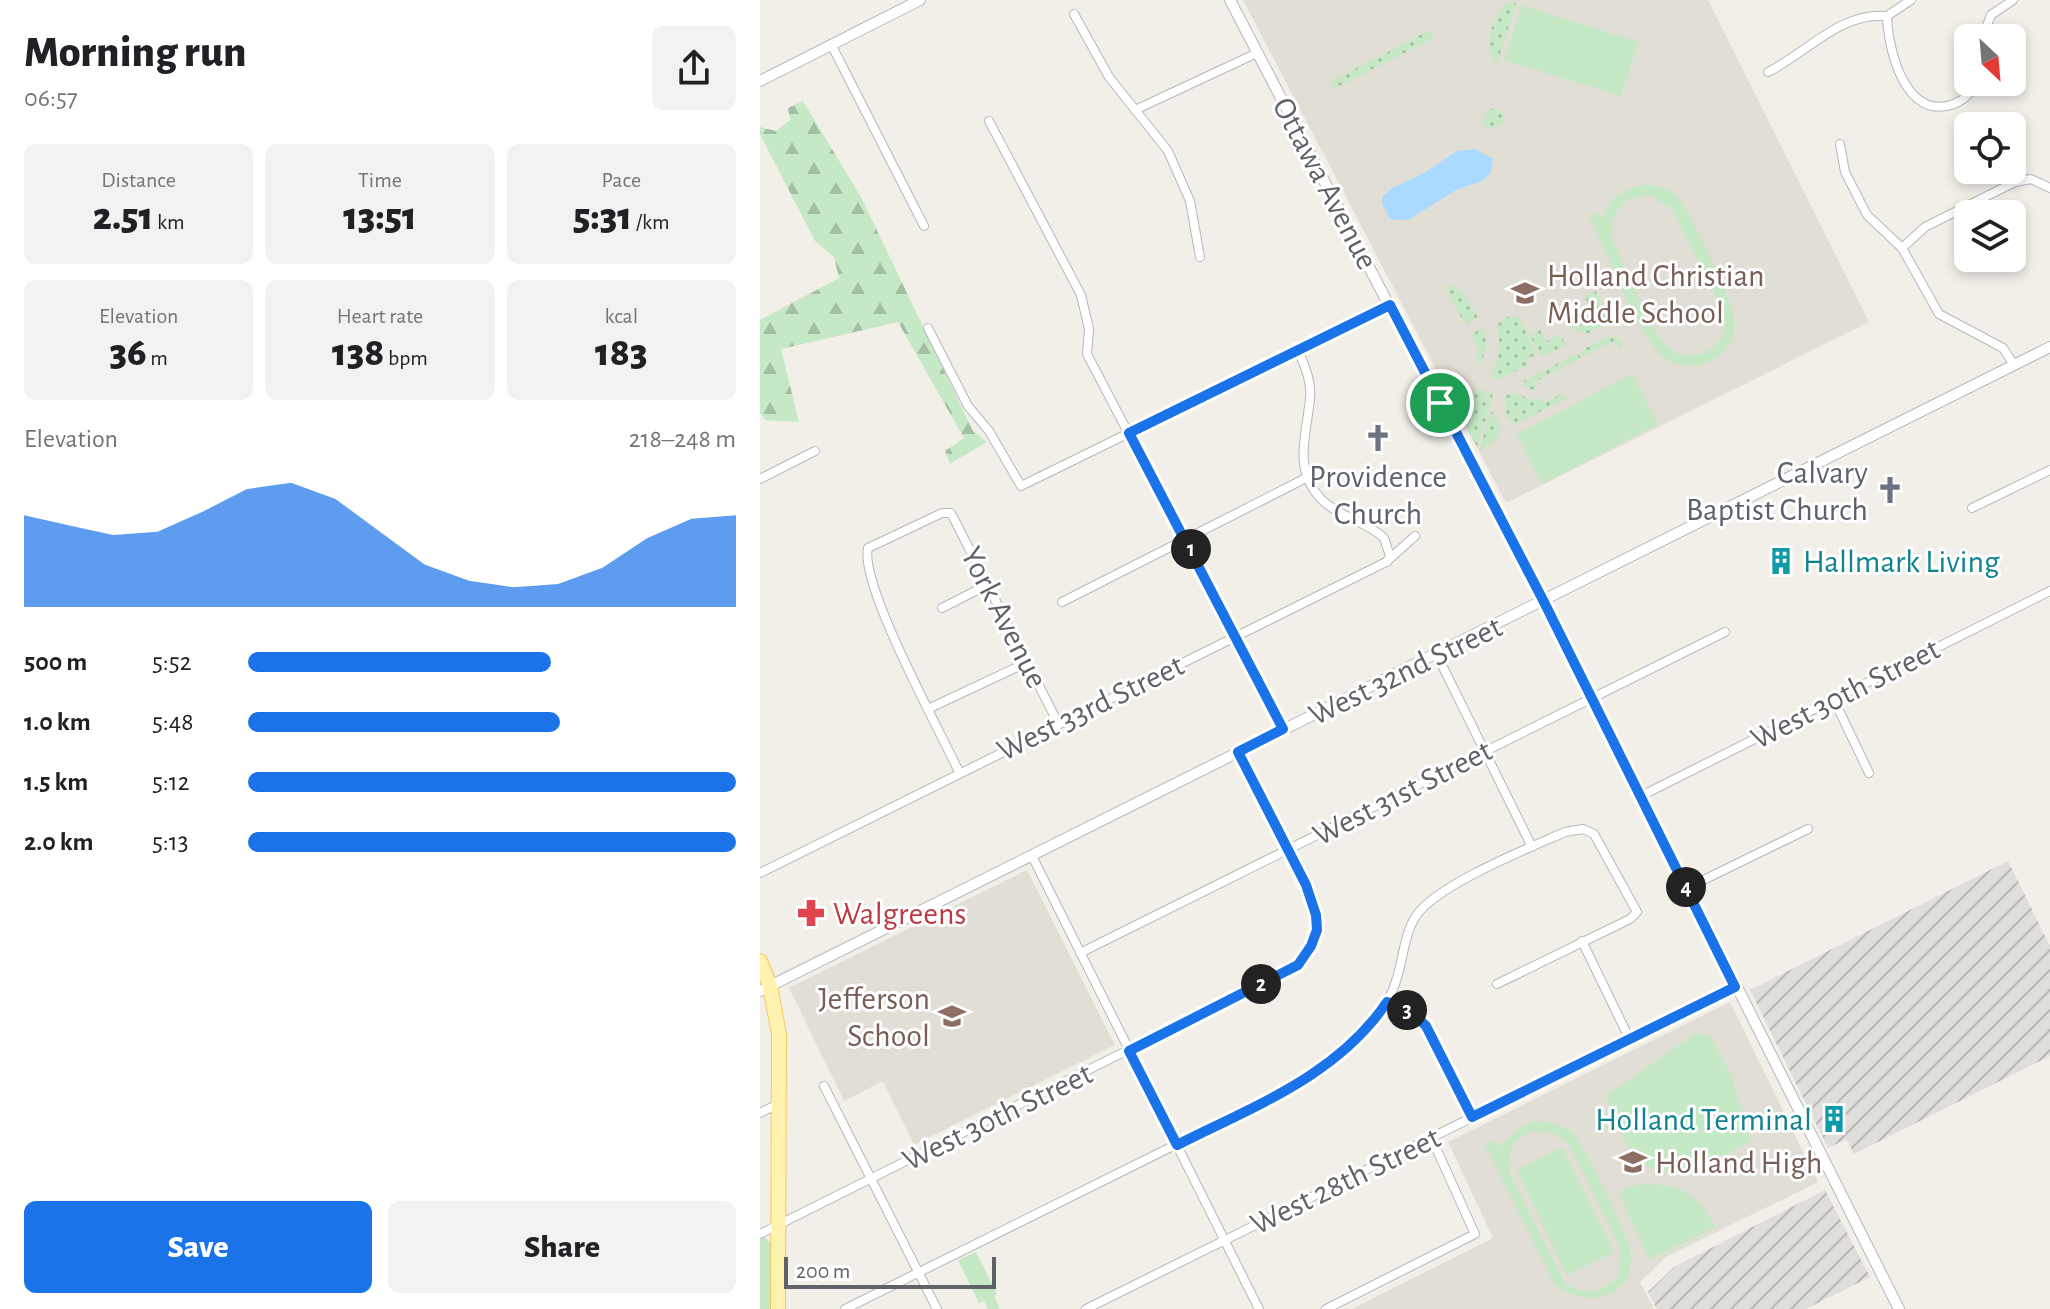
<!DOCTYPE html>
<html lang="en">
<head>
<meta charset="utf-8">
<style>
	body { margin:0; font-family:"Alegreya Sans",sans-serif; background:#f2f2f2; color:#202124; height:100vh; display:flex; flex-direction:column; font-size:30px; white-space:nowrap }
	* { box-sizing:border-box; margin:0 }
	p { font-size:26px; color:#757577 }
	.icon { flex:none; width:44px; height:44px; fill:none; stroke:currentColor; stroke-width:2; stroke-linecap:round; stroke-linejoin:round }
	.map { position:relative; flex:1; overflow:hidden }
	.side { display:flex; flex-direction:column; background:#fff; width:760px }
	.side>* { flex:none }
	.needle { width:52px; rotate:154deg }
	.buttons { position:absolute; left:1194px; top:24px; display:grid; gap:16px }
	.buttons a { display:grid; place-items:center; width:72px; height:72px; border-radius:12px; background:#fff; box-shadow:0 4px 12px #0003; font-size:40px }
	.scale { position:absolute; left:24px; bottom:20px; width:212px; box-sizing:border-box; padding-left:8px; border:4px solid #5f6368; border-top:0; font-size:22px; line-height:28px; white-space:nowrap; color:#5f6368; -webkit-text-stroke:6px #fff; paint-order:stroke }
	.pin { position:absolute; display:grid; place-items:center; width:68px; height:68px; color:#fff; margin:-34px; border:4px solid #fff; border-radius:50%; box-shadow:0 2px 8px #0007 }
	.km { position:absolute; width:40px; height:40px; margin:-20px; border-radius:50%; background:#222; color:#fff; font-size:22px; line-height:40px; text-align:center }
	.round { display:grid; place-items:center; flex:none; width:84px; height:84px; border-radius:12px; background:#f2f2f2 }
	.overview { display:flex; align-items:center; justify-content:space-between; height:136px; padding:0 24px }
	h1 { font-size:44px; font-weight:800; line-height:60px }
	.stats { display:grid; grid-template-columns:repeat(3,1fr); gap:12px; height:136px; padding:8px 24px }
	.stats div { display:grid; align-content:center; border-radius:12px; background:#f2f2f2; text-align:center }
	.stats b { font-size:40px; font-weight:800 }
	.stats small { font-size:22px; font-weight:400 }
	.stats p { font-size:22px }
	.chart { height:224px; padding:16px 24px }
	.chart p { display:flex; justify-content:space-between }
	.chart svg { width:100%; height:144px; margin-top:8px; fill:#1a73e8; opacity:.7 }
	.primary-button { display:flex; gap:16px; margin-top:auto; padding:16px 24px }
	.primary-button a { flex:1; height:92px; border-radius:12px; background:#1a73e8; color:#fff; font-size:32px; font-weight:800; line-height:92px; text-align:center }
	.primary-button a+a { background:#f2f2f2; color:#202124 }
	ul { padding:0 24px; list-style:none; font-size:26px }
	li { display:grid; grid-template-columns:128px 96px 1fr; align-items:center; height:60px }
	li i { height:20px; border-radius:10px; background:#1a73e8 }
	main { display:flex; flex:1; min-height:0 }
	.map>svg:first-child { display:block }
	.industrial { fill:url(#industrial-furrows) }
	.education { fill:#e1ded6 }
	.grass { fill:url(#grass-dots) }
	.forest { fill:url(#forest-firs) }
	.park { fill:#c5e8c5; fill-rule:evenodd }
	.water { fill:#aadaff }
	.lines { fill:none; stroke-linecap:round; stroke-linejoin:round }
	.minor-casing { stroke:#b5b8bc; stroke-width:10 }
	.tertiary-casing { stroke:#b5b8bc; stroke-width:12 }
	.primary-casing { stroke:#f2c960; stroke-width:16 }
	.minor { stroke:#fff; stroke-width:8 }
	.tertiary { stroke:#fff; stroke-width:10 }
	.primary { stroke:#fff2af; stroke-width:14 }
	.route-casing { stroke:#fff; stroke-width:16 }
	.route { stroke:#1a73e8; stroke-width:10 }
	.labels { text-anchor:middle; stroke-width:6; stroke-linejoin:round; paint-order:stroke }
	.street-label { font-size:32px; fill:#5f6368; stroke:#fff }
	.education-label { font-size:32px; fill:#785e54; stroke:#fff; text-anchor:start }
	.worship-label { font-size:32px; fill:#5b616d; stroke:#fff; text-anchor:end }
	.culture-label { font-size:32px; fill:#0d838f; stroke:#fff; text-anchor:start }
	.health-label { font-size:32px; fill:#be3a42; stroke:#fff; text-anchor:start }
</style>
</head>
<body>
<main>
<section class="side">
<div class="overview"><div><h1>Morning run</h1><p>06:57</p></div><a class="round"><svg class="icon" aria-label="share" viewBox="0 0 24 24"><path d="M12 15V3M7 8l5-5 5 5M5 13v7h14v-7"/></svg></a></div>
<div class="stats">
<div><p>Distance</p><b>2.51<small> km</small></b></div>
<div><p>Time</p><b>13:51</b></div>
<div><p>Pace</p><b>5:31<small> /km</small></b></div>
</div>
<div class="stats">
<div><p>Elevation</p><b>36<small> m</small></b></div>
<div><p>Heart rate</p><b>138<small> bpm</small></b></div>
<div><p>kcal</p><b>183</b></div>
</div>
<div class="chart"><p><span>Elevation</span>218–248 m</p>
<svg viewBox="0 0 160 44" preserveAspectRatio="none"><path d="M0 44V16L10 19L20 22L30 21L40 15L50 8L60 6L70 11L80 21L90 31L100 36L110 38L120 37L130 32L140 23L150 17L160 16V44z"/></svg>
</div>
<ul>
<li><b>500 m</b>5:52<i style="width:62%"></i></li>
<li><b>1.0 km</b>5:48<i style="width:64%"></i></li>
<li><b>1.5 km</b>5:12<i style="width:100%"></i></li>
<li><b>2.0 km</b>5:13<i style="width:100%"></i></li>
</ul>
<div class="primary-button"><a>Save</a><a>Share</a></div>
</section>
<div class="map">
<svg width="1290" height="1309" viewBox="0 0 1290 1309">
	<defs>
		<pattern id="industrial-furrows" width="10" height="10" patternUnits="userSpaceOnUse" patternTransform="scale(2)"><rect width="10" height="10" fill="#e0deda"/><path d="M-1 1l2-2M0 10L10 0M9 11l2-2" fill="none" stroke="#b9b8b5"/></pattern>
		<pattern id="grass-dots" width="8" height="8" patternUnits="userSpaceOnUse" patternTransform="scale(2)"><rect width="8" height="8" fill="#c5e8c5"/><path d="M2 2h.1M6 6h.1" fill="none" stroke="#a3c0a4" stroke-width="1.8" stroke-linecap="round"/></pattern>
		<pattern id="forest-firs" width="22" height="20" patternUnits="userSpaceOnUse" patternTransform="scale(2)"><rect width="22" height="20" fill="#c5e8c5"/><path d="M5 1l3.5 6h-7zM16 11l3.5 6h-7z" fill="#a3c0a4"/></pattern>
	</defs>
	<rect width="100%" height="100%" fill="#f1efe8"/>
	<g class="industrial">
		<path d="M1248 861 1290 946V1056L1094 1154 1086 1139 1068 1148 990 990Z"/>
		<path d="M1065 1190 1110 1277 1046 1309H897L888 1292 914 1267Z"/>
	</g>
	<g class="education">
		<path d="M483 0H948L1109 322 746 503Z"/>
		<path d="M267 870 355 1045 154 1145 123 1081 84 1101 29 988Z"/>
		<path d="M970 1002 1058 1182 906 1257 880 1282 894 1309H592L733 1238 688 1142Z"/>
	</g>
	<g class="grass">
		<path d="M749 1 756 3 737 64C722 44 732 17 749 1Z"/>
		<path d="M668 31 674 34 672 39 573 89 572 81Z"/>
		<path d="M736 108 744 115 743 123C736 129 729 130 722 124L728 110Z"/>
		<path d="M691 284 705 295 718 318 705 324 686 288Z"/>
		<path d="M836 291 850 322 826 334 809 328 833 315 824 297Z"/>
		<path d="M758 316 777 354 766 360 768 365 737 380 731 376 740 349 737 325 746 317Z"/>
		<path d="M724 328 727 345 720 366 716 358 719 350 711 334Z"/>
		<path d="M780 330 786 342 800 335 806 345 782 357 770 336Z"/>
		<path d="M850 336 859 339 862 346 858 347 854 341 823 357 820 351Z"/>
		<path d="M818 353 821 358 774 382 776 391 763 386 764 381Z"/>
		<path d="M721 389 733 395 717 447 693 403Z"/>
		<path d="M752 392 772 400 781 398 785 403 803 393 806 399 755 424C741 418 748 405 745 397Z"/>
		<path d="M731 411C748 429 738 441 719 451Z"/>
	</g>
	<path class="forest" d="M43 101 101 197 213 431 227 442 190 464 185 451 204 438 138 322 21 349 39 422 5 420 0 412V320L79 278 74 257 55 241 0 134V127L16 131 30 120 28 108Z"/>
	<g class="park">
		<path d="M762 5 878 42 861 96 744 60Z"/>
		<path d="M879 185C894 184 908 188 918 198 931 212 976 307 975 325 972 366 917 381 894 347 869 313 849 256 829 216L838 212 842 218 854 197ZM892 196 912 209 961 307 965 326 961 338C949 356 924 363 907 346 891 330 861 261 852 238 848 212 866 193 892 196Z"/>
		<path d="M872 374 898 424 782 484 757 434Z"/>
		<path d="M935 1034 950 1036 971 1075 991 1140C956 1161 915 1192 877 1158 863 1145 854 1113 845 1096Z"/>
		<path d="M777 1121C791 1121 807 1126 816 1137 827 1153 870 1238 871 1255 874 1301 820 1309 794 1283L725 1145 734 1140 737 1146C753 1140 757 1124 777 1121ZM772 1131 791 1132 809 1144 861 1250 859 1274C845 1292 824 1297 805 1283L749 1172C747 1153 754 1137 772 1131Z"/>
		<path d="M802 1147 854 1252 807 1275 757 1170Z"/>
		<path d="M877 1184C921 1184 933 1190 956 1227L889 1260 859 1192Z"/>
		<path d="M5 1238 11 1243 12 1309H0V1239Z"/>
		<path d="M216 1252 237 1294 234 1296 240 1309H228L224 1301 219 1303 198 1260Z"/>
	</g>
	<path class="water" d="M715 149 733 159 731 172 722 181 696 190 648 220 630 219 622 204 623 196 632 188 664 173 697 151Z"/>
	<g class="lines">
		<g class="minor-casing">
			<g id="minor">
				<path d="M314 14 349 77 408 151 430 201 440 257"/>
				<path d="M1127 16C1128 49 1145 122 1194 104 1204 100 1213 92 1215 82"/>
				<path d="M1222 38 1231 15 1253 0"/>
				<path d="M71 44 164 226"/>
				<path d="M1008 72C1048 52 1080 12 1127 16L1151 0"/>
				<path d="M375 110 497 53"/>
				<path d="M229 121 321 295 329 329 327 354 523 729"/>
				<path d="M1080 144 1085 172 1107 215 1142 248 1179 314 1243 348 1254 365"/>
				<path d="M1142 248 1165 227 1255 182 1271 179 1290 188"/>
				<path d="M168 328 208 406 229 431 261 486 630 305"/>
				<path d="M538 350C544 365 552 381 550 398 547 434 532 468 561 499 579 517 606 521 624 538L630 556 627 562"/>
				<path d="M0 479 55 451"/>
				<path d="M1212 508 1290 470"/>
				<path d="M302 602 548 477"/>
				<path d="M182 608 229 584"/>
				<path d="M677 655 772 847"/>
				<path d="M1073 698 1109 773"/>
				<path d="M170 708 268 662"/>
				<path d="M199 772C180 731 99 584 108 548L182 513H191L298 723"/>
				<path d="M881 796 1290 591"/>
				<path d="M272 856 499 1309"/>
				<path d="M0 873 626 562 655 536"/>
				<path d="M927 888 1048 829"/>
				<path d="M822 941 869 1038"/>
				<path d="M320 953 965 632"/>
				<path d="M627 1002 651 1011 666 1026 712 1117"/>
				<path d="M64 1086 177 1309"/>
				<path d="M0 1113 20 1103"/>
				<path d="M0 1234 538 965 551 946 558 923 556 915 546 885 478 752"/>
				<path d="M85 1309 558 1074C590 1049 624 1021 636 981 643 961 644 934 656 916 676 885 769 848 805 832L823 829 834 834 877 912 870 919 737 984"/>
				<path d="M326 1309 975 987"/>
				<path d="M566 1309 715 1234 671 1137"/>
			</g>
		</g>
		<g class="tertiary-casing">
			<g id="tertiary">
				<path d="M470 0 788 611 1139 1309"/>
				<path d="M0 81 160 0"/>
				<path d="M0 991 1290 347"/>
			</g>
		</g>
		<g class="primary-casing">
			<path id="primary" d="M0 961 10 986 19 1034 18 1309"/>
		</g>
		<use href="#minor" class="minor"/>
		<use href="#tertiary" class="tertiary"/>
		<use href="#primary" class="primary"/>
	</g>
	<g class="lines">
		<g class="route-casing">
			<path id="route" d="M630 305 784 602 975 987 712 1117 666 1026 651 1011 627 1002C577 1076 494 1106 417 1145L369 1051 538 965 551 946 557 930 556 915 546 885 478 752 523 729 369 433Z"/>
		</g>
		<use href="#route" class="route"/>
	</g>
	<defs>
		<g id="school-bare" transform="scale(2.16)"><path d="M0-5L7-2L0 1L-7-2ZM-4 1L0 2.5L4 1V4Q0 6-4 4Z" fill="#8d6e63" stroke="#fff" stroke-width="2.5" paint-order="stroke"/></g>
		<g id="church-bare" transform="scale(2.16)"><path d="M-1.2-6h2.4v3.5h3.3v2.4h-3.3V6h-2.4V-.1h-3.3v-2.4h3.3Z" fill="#6b7280" stroke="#fff" stroke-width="2.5" paint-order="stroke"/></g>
		<g id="building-bare" transform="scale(2.16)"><path d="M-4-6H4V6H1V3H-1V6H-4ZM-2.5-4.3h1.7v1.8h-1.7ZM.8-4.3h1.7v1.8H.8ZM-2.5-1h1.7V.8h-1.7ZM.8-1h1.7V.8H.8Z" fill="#0f9aa8" stroke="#fff" stroke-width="2.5" paint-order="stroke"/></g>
		<g id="pharmacy-bare" transform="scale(2.16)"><path d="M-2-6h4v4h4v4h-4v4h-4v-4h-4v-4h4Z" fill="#e0444e" stroke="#fff" stroke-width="2.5" paint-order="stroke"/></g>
	</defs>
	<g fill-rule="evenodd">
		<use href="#school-bare" x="765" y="293"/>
		<use href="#church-bare" x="618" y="438"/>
		<use href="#church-bare" x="1130" y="490"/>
		<use href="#building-bare" x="1021" y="561"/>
		<use href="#pharmacy-bare" x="51" y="913"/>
		<use href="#school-bare" x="192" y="1016"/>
		<use href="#building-bare" x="1074" y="1119"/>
		<use href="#school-bare" x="873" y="1162"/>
	</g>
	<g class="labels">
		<g class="street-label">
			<text transform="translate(566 183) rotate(62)" y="11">Ottawa Avenue</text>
			<text transform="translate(245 617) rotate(63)" y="11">York Avenue</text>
			<text transform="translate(645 670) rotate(-26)" y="11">West 32nd Street</text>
			<text transform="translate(1085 693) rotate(-27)" y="11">West 30th Street</text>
			<text transform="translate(330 707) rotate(-26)" y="11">West 33rd Street</text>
			<text transform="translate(642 792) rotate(-27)" y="11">West 31st Street</text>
			<text transform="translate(237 1116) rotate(-26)" y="11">West 30th Street</text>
			<text transform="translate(585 1180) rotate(-26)" y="11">West 28th Street</text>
		</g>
		<g class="education-label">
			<text x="787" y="286">Holland Christian<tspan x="787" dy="37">Middle School</tspan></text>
			<text x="170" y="1009" text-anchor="end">Jefferson<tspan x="170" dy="37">School</tspan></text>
			<text x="895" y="1173">Holland High</text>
		</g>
		<g class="worship-label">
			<text x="1108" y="483">Calvary<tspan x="1108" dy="37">Baptist Church</tspan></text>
			<text x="618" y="487" text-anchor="middle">Providence<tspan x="618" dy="37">Church</tspan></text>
		</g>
		<g class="culture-label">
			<text x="1043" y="572">Hallmark Living</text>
			<text x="1052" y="1130" text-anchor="end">Holland Terminal</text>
		</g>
		<g class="health-label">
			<text x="73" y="924">Walgreens</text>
		</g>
	</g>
</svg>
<div class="buttons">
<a><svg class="needle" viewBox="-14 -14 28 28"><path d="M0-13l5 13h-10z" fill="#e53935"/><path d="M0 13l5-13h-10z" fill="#757577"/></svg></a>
<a><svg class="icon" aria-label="locate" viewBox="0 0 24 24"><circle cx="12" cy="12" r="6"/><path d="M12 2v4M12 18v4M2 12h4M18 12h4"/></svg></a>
<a><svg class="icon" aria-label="layers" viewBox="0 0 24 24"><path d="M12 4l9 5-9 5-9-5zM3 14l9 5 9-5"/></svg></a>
</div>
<div class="scale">200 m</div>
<div class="pin" style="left:680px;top:403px;background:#1e9e55"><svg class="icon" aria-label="arrive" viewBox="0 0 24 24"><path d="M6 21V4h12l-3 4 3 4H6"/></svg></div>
<b class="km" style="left:431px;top:549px">1</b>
<b class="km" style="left:501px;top:984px">2</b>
<b class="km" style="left:647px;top:1010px">3</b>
<b class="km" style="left:926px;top:887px">4</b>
</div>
</main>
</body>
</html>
